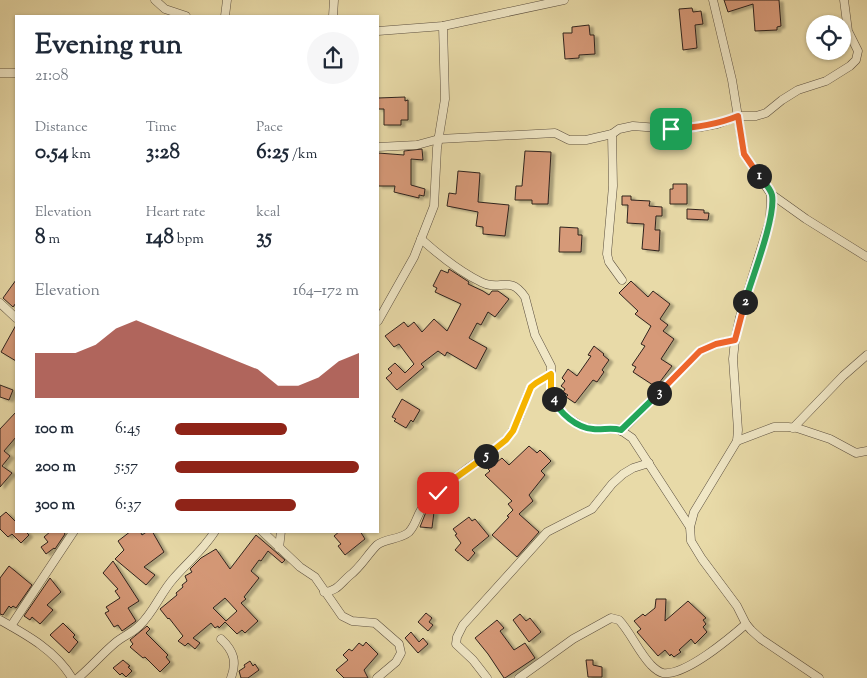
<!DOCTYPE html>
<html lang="en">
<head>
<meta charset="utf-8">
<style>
	body { margin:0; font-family:"Sorts Mill Goudy",serif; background:#f6f6f7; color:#1f2937; height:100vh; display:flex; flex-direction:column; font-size:19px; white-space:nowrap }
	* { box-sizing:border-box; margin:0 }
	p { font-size:16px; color:#747a83 }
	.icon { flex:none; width:28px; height:28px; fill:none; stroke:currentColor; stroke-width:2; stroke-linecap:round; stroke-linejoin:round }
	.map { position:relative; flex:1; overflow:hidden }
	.details { position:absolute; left:15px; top:15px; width:364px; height:518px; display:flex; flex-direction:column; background:#fff; border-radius:0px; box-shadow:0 1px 4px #0004 }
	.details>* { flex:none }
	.controls { position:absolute; left:806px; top:15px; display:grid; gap:10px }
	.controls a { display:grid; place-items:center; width:45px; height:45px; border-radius:50%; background:#fff; box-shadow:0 1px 4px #0004; font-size:25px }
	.pin { position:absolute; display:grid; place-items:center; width:42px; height:42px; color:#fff; margin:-21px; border-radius:10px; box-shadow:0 2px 8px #0006 }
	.km { position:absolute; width:25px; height:25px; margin:-12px; border-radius:50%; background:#222; color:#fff; font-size:14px; line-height:25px; text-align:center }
	.round { display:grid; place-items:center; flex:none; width:52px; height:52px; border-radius:26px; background:#f6f6f7 }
	.headline { display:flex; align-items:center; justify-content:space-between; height:85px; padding:0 20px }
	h1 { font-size:28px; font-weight:800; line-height:38px }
	.metrics { display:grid; grid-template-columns:repeat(3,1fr); gap:8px; height:85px; padding:5px 20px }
	.metrics div { display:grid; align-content:center }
	.metrics b { font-size:21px; font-weight:800 }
	.metrics small { font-size:14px; font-weight:400 }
	.metrics p { font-size:14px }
	.chart { height:140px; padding:10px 20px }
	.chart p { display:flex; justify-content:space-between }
	.chart svg { width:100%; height:90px; margin-top:5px; fill:#8f2418; opacity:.7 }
	ul { padding:0 20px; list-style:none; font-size:16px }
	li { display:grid; grid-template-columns:80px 60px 1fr; align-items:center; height:38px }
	li i { height:12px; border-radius:6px; background:#8f2418 }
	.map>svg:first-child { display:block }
	.building { fill:#d69978; stroke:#2e221d; fill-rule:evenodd; filter:url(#shadow) }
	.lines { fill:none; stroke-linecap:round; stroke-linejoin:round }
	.minor-casing { stroke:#5c5040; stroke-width:9 }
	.minor { stroke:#f0e7c6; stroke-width:8 }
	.split-1-casing { stroke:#fff; stroke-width:10 }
	.split-2-casing { stroke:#fff; stroke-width:10 }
	.split-3-casing { stroke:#fff; stroke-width:10 }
	.split-4-casing { stroke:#fff; stroke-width:10 }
	.split-5-casing { stroke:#fff; stroke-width:10 }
	.split-6-casing { stroke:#fff; stroke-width:10 }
	.split-1 { stroke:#f0652b; stroke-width:6 }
	.split-2 { stroke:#22a559; stroke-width:6 }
	.split-3 { stroke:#f0652b; stroke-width:6 }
	.split-4 { stroke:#22a559; stroke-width:6 }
	.split-5 { stroke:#f5b400; stroke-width:6 }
	.split-6 { stroke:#f5b400; stroke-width:6 }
</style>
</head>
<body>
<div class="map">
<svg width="867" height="678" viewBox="0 0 867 678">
	<defs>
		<filter id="shadow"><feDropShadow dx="4" dy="2" stdDeviation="1" flood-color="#0004"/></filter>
	</defs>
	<rect width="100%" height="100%" fill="#e8daa8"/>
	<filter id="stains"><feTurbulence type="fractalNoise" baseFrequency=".004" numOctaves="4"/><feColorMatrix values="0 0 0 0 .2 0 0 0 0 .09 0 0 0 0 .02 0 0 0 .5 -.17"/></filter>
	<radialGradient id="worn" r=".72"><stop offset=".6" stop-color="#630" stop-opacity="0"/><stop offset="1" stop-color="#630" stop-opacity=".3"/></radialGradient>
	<g class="building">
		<path d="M724 0H779L781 26 777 27V30L755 31 753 4 728 12Z"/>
		<path d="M692 8 693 12 701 11 703 24 695 25 697 48 683 50 679 9Z"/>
		<path d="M589 25 590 35H594L595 54 579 55V58L565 59 563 33H572V27Z"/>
		<path d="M405 97V101L408 100V120H401V125H384V109H378V98Z"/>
		<path d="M422 149 423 160 411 159V185L425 189 424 196 419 195V198L394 192 395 186H378V153L404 155V151Z"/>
		<path d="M525 151 551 152 548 204H532V200H515L516 186H522Z"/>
		<path d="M458 171 480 173 478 202 509 205 505 236 483 234V227L476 226 478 212 447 206 449 193 456 194Z"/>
		<path d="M673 184H687V204H670V189H673Z"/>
		<path d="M622 196H631V200L650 201 649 206 662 207V216H656L655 230H660L659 251 642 249 644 224 627 223 628 205H622Z"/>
		<path d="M687 209 704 210V213H709L708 220 687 219Z"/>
		<path d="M560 227 578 228V235H582L581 252H559Z"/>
		<path d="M449 269 469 282 468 284 483 291 489 295 492 291H498L509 299 495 317 488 312 481 325 477 323 469 338 487 348 476 369 447 352 445 356 438 351 421 364 424 367 397 390 386 378 392 373 388 369 395 363 405 373 414 364 399 344 394 347 385 336 404 322 408 327 414 322 422 332 434 319 447 331 461 304 435 292 437 288 433 286 441 270 448 273Z"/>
		<path d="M16 280V303L13 307 3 298Z"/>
		<path d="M631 281 648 297 653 291 670 304 660 319 668 325 663 331 674 339 661 359 672 366 656 387 633 372 636 367 632 365 645 346 641 344 651 326 635 314 638 311 619 293Z"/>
		<path d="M16 325V361L1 352Z"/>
		<path d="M594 346 604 354 603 355 609 360 602 370 604 372 597 382 593 380 575 403 566 397 568 395 563 392 565 389 561 386 565 381 562 378 568 369 577 376 591 356 588 355Z"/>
		<path d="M0 385 13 390 9 400 0 397Z"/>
		<path d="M402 399 420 410 413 422 411 420 406 428 394 421 396 419 392 417Z"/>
		<path d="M16 412V437L4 451 10 456 2 466 12 473 0 487V429Z"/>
		<path d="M529 446 537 453 540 450 551 461 541 471 545 475 529 495 533 501 519 514 539 532 517 557 492 535 509 517 507 516 513 510 508 504 512 501 485 475 490 471 488 469 502 458 509 465Z"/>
		<path d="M6 512 16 522V531H25L29 535 21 543 12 534 8 537 0 529V517Z"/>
		<path d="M426 512H434L432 528 420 527Z"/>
		<path d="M469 517 472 521 475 519 489 536 472 550 475 553 468 561 455 550 461 543 455 535 457 534 453 529Z"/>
		<path d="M51 531H63L65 534 55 549 54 548 46 554 41 547 48 542 44 537Z"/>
		<path d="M131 531H140L142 535 148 531H152L164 552 144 567 155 575 146 585 115 559 124 550 118 541Z"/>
		<path d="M340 531H360L365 539 345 555 338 546 341 544 334 536Z"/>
		<path d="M256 535 285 560 282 563 268 551 261 561 259 560 251 571 259 578 244 597 246 599 241 603 258 621 245 633 242 630 237 634 225 622 219 628 218 626 215 628 211 623 193 638 200 643 195 649 188 643 185 646 178 641 183 636 169 618 168 619 160 609 177 595 176 593 183 587 182 585 187 581 185 576 192 572 190 569 201 558 216 549 230 569ZM225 598 237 611 226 621 213 608Z"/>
		<path d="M113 561 139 601 128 608 136 621 122 631 118 625 114 627 105 613 109 611 106 607 120 598 115 591 118 589 103 573Z"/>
		<path d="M9 566 32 585 16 608 13 606 11 608 9 606 3 615 0 614V578Z"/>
		<path d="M50 578 61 592 47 605 53 610 40 624 32 617 30 620 24 616Z"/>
		<path d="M656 599H666L665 621 688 601 706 618 703 620 706 624 703 627 707 632 695 644 691 639 679 650 681 652 674 657 671 654 670 656 665 650 658 656 637 632 641 629 634 621 643 614 645 616 655 608Z"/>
		<path d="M426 613 432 618 429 622 433 625 428 631 418 622Z"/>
		<path d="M520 614 526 621 530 618 541 632 529 642 513 620Z"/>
		<path d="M497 620 504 628 500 631 514 650 525 643 535 658 505 678H504L488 654 475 638Z"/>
		<path d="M63 623 75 635 73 637 78 642 69 653 50 635Z"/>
		<path d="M147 626 150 629 146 633 168 655 166 657 170 662 160 672 145 657 143 658 130 647 133 644 130 640Z"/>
		<path d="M411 632 419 642 423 638 428 644 418 653 405 638Z"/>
		<path d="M366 642 378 654 364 670 368 678H344L336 670 348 660 343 655 349 649 352 651 359 643 363 646Z"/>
		<path d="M123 660 130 666 128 667 132 671 126 677 122 673 120 675 113 668Z"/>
		<path d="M586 660H593V665L602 667V677H588Z"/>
		<path d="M250 661 253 666 255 664 259 670 248 678H241L239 671 245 667 244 665Z"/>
	</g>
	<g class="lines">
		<g class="minor-casing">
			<g id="minor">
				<path d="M155 0 165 9 186 16"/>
				<path d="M713 0 732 80 744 154 771 194 770 220 740 317 735 340 733 359 738 430 737 441 694 512 690 527 691 541 702 559 737 606 746 624 751 630 761 639 819 678"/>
				<path d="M225 16 227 0"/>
				<path d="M333 16 334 0"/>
				<path d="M378 31 443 26 564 0"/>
				<path d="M0 73H16"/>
				<path d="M612 134 613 186 607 254 609 262 622 280"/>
				<path d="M378 147 417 145 439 139 555 133 569 140H586L612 134 619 129 633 126 671 129 701 127 717 124 739 116H756L766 113 782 100 798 90 826 81 850 66 856 60 858 51 848 31 844 0"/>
				<path d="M771 194 806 219 867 257"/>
				<path d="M421 239C439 255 460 272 481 282 500 292 509 274 525 297L535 335 551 366V392L559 409 570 419 583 427 593 429H619L632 438 690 527"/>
				<path d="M0 303 16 318"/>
				<path d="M378 321 414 257 434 206 437 148 445 99 443 26"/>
				<path d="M793 428 843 376 867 355"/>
				<path d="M621 431 700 351 716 344 735 340"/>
				<path d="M737 441 774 427H788L797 428 830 439 856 453 867 451"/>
				<path d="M262 531 300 567 315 577 342 616 352 621 375 623 399 644 401 653 396 662 377 678"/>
				<path d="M279 548 281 531"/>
				<path d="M324 592C337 591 340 584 349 576 361 567 367 555 377 545 385 538 400 540 409 532 417 524 417 512 426 503 439 491 453 479 467 469 481 459 498 450 509 436 520 423 523 402 531 387L536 383 551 374"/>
				<path d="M0 620C27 635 56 651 72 678"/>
				<path d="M11 626 74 531"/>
				<path d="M221 639C234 651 237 662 231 678"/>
				<path d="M78 678C91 667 102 654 115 643 123 636 133 633 140 625 154 612 161 592 174 578 188 562 204 549 215 531"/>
				<path d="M487 678 473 660 456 644 457 637 463 625 547 532 592 509 612 484 623 474 633 468 649 463"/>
				<path d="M519 678 573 639 611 618 619 620C631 633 638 651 651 665 654 668 658 672 663 673 685 676 730 638 746 624"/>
			</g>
		</g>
		<use href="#minor" class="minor"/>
	</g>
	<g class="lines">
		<g class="split-1-casing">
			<path id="split-1" d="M671 129C695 128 716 125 738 116L744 154 759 176"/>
		</g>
		<g class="split-2-casing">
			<path id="split-2" d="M745 302C752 278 776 217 772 195 770 188 764 182 759 176"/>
		</g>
		<g class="split-3-casing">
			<path id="split-3" d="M659 393 700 351 716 344 735 340 745 302"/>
		</g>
		<g class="split-4-casing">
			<path id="split-4" d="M554 399C559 413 577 428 593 429 603 430 612 427 621 430L659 393"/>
		</g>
		<g class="split-5-casing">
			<path id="split-5" d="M486 456 506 440 513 431 531 387 536 383 551 374V392L554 399"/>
		</g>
		<g class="split-6-casing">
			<path id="split-6" d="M438 493 454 479 486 456"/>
		</g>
		<use href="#split-1" class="split-1"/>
		<use href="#split-2" class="split-2"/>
		<use href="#split-3" class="split-3"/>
		<use href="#split-4" class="split-4"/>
		<use href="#split-5" class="split-5"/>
		<use href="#split-6" class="split-6"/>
	</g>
	<rect width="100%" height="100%" filter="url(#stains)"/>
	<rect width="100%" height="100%" fill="url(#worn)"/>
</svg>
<div class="controls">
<a><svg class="icon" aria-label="locate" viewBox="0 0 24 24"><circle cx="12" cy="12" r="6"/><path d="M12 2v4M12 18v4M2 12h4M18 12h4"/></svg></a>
</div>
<div class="pin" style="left:671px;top:129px;background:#1e9e55"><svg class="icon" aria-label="arrive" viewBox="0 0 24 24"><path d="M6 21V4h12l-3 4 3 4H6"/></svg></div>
<div class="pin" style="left:438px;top:493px;background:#d93025"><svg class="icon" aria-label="check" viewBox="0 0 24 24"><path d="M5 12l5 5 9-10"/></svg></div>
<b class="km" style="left:759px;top:176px">1</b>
<b class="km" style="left:745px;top:302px">2</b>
<b class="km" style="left:659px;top:393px">3</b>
<b class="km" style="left:554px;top:399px">4</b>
<b class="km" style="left:486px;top:456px">5</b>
<section class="details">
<div class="headline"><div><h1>Evening run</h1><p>21:08</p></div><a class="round"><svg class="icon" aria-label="share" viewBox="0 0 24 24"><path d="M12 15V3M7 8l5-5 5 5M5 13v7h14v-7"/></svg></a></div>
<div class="metrics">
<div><p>Distance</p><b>0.54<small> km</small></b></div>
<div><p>Time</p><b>3:28</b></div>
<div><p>Pace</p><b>6:25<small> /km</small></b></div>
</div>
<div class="metrics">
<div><p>Elevation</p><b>8<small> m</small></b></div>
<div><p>Heart rate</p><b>148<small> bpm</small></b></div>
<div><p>kcal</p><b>35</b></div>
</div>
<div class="chart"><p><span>Elevation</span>164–172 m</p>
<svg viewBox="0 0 160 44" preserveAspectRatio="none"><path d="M0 44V22L10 22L20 22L30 18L40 10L50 6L60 10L70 14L80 18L90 22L100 26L110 30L120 38L130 38L140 34L150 26L160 22V44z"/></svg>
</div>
<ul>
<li><b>100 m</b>6:45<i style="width:61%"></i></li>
<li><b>200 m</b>5:57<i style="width:100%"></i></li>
<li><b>300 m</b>6:37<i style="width:66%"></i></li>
</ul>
</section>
</div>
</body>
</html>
